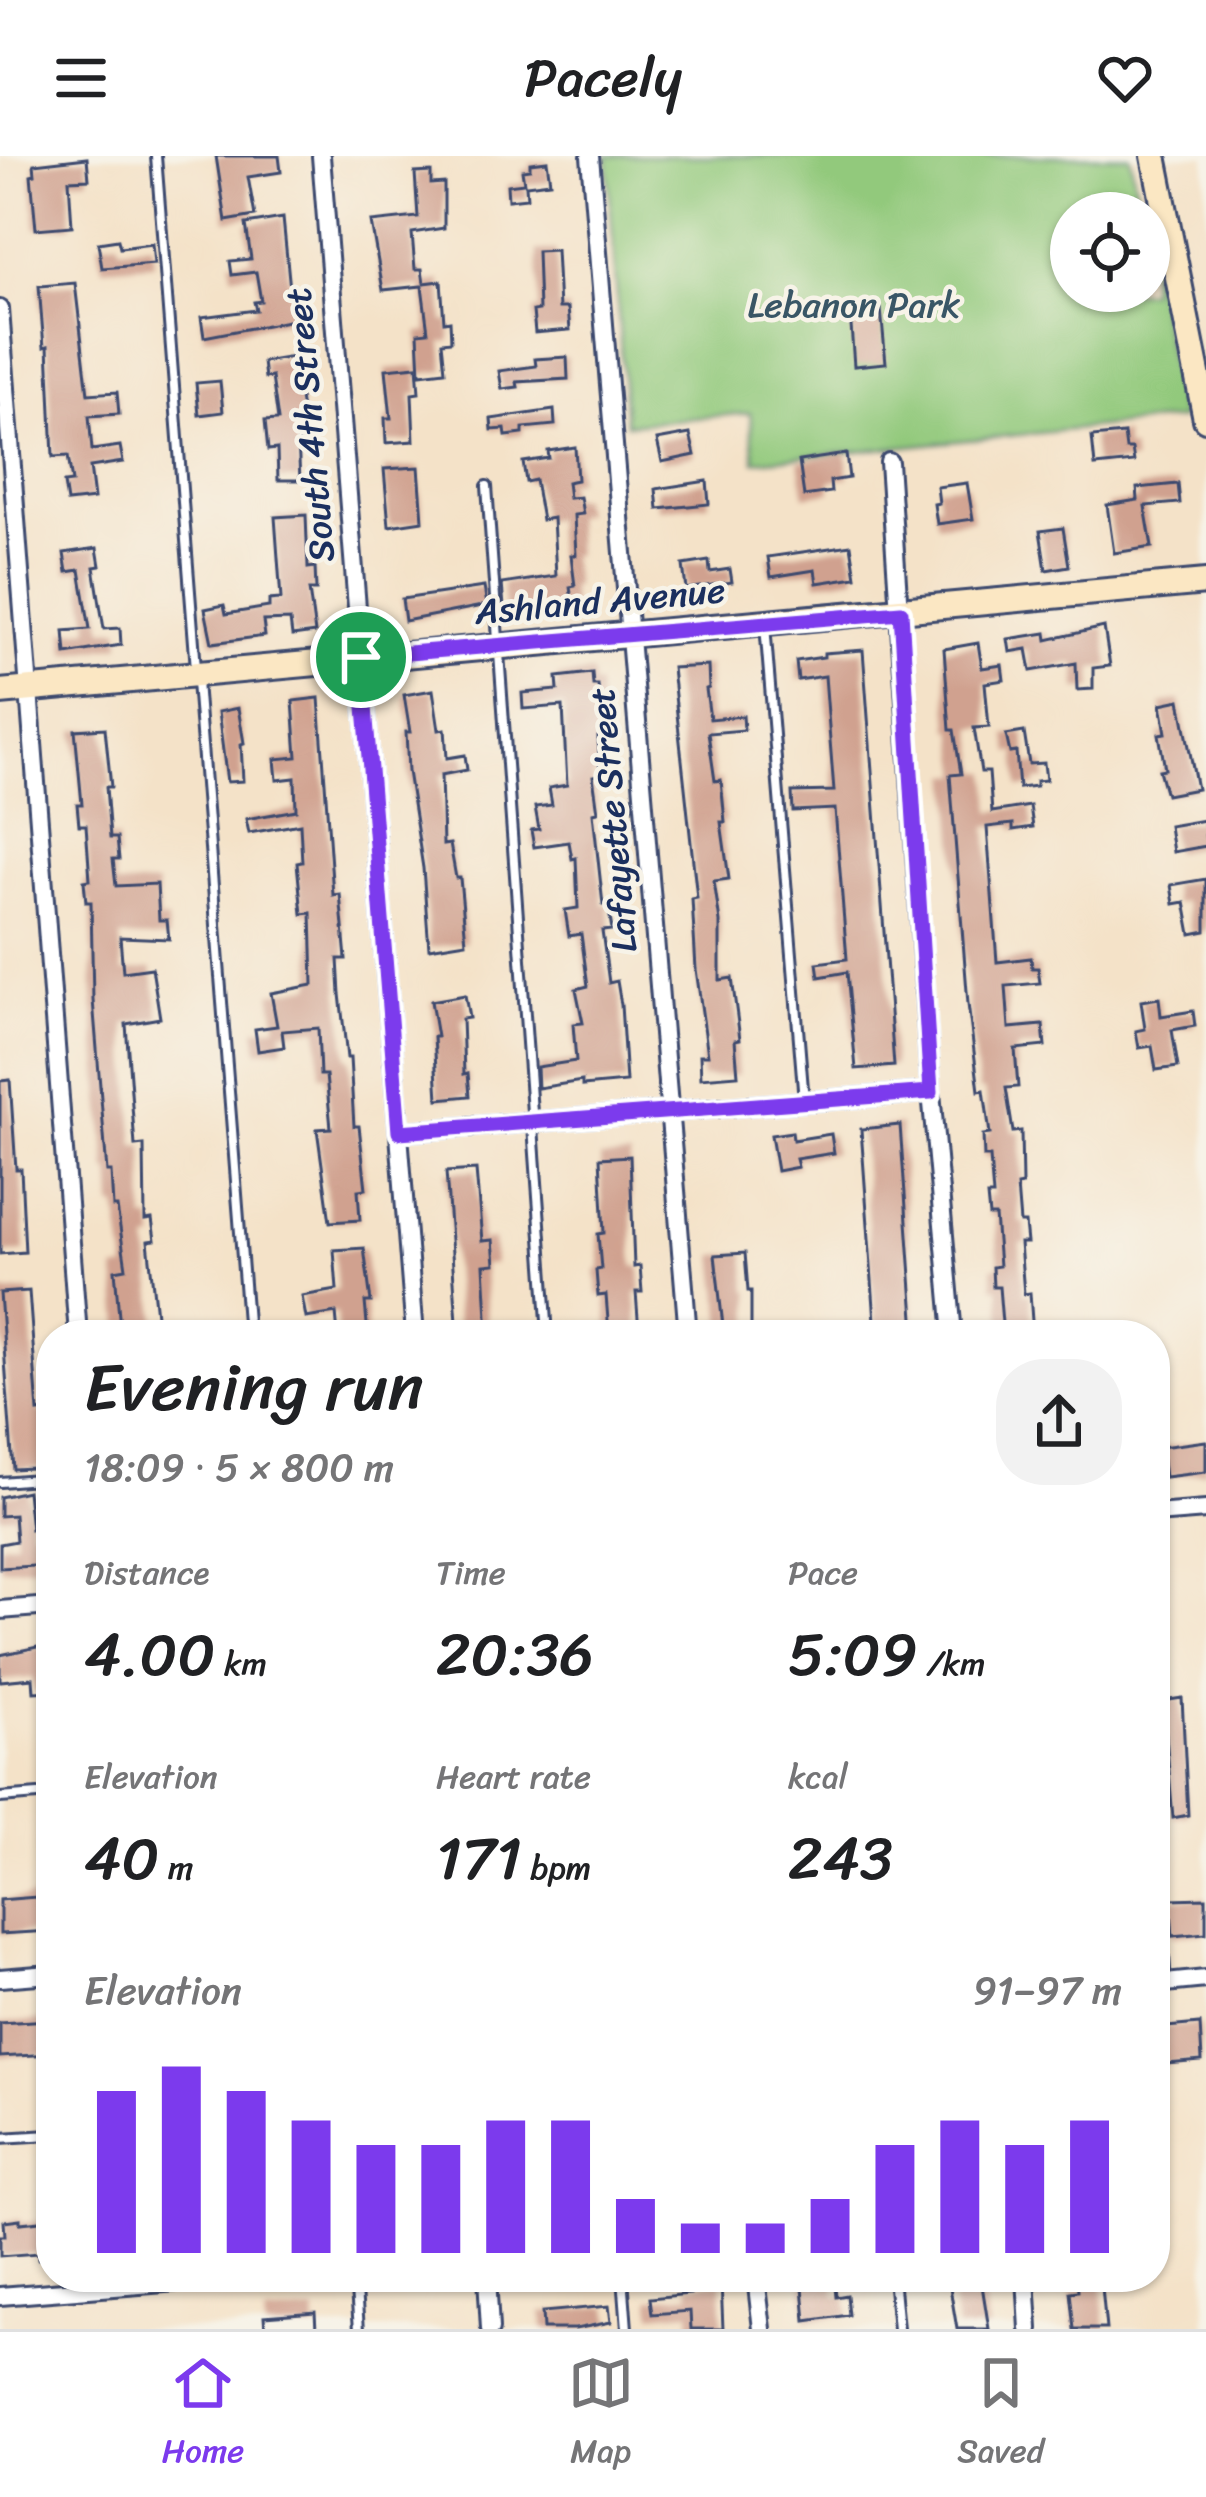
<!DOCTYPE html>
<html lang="en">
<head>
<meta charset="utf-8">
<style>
	body { margin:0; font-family:Sriracha,sans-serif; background:#f2f2f2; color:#202124; height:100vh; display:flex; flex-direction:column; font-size:45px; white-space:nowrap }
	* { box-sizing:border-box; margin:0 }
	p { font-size:39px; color:#757577 }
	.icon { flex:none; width:66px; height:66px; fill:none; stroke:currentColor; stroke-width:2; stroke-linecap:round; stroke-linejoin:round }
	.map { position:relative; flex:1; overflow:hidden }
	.sheet { position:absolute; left:36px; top:1164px; width:1134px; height:972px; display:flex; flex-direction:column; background:#fff; border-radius:48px; box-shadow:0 3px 9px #0004 }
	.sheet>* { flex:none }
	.controls { position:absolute; left:1050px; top:36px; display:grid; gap:24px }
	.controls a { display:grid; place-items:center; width:120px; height:120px; border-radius:50%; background:#fff; box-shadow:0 3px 9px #0004; font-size:60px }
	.pin { position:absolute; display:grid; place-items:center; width:102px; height:102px; color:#fff; margin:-51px; border:6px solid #fff; border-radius:50%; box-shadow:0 3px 12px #0007 }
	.round { display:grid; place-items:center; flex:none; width:126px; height:126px; border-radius:48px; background:#f2f2f2 }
	.overview { display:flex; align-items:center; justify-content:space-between; height:204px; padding:0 48px }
	h1 { font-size:66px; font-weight:600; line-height:90px }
	.metrics { display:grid; grid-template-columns:repeat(3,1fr); gap:18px; height:204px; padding:12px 48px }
	.metrics div { display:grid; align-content:center }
	.metrics b { font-size:60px; font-weight:600 }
	.metrics small { font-size:33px; font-weight:400 }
	.metrics p { font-size:33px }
	.chart { height:336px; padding:24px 48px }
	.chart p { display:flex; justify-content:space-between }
	.chart svg { width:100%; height:216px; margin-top:12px; stroke:#7c3aed; stroke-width:6 }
	header { display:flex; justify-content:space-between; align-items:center; height:156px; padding:0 48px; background:#fff; font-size:54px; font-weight:600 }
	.menu { display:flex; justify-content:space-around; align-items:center; height:168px; border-top:3px solid #e0e0e0; background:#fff; font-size:33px; color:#757577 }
	.menu a { display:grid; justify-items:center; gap:6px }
	.menu .active { color:#7c3aed }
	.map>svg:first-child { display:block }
	.green { fill:#92c97c; stroke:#567c6d; stroke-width:3 }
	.building { fill:#d0a18f }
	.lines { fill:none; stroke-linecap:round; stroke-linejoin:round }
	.lane-casing { stroke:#3c4a6e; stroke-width:14 }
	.street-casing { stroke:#3c4a6e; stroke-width:22 }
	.secondary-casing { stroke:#3c4a6e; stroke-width:30 }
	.lane { stroke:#fff; stroke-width:8 }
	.street { stroke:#fff; stroke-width:16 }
	.secondary { stroke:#fbe7c3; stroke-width:24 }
	.route-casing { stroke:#fff; stroke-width:24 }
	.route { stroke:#7c3aed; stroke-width:15 }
	.labels { text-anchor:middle; stroke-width:9; stroke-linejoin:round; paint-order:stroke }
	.park-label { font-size:36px; fill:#395666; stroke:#f7f3e8 }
	.street-label { font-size:36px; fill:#1b2f5e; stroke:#f7f3e8 }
</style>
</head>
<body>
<header><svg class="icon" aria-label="menu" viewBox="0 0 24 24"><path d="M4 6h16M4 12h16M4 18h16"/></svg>Pacely<svg class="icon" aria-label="heart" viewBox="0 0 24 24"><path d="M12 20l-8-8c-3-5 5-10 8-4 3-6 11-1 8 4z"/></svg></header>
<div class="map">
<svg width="1206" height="2173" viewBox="0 0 1206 2173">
	<rect width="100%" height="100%" fill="#f7f3e8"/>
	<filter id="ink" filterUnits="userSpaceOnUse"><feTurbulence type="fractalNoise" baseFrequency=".00833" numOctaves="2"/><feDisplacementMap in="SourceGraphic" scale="24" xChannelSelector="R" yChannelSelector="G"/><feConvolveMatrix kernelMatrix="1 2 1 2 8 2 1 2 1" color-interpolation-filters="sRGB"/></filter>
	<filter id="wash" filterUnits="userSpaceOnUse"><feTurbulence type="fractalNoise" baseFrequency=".004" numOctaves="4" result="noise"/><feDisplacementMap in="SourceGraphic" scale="48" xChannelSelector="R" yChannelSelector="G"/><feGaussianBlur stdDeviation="2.7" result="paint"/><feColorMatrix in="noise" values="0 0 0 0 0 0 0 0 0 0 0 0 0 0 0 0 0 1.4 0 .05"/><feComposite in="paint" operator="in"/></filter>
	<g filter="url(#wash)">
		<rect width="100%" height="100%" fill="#f4e2c8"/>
		<path class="green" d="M607 0H1130L1141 57H1071V135H1149V97L1181 263 755 305 750 257 626 268Z"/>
		<g id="blocks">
			<g class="building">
				<path d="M216 0H279L281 16 248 21 255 60 226 65Z"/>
				<path d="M87 2 89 23 69 24 72 70 36 73 31 19 35 18 34 8Z"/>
				<path d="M547 5 550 26 526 29 527 42 508 44 507 29 524 27 522 14 530 13V7Z"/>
				<path d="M431 16V28L444 27V72L412 77 415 113H422L424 127 441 125 444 166 450 165 451 185 442 186 445 215 420 218 418 177 428 176 422 130 383 134 371 66 418 61 415 17Z"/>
				<path d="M283 62 293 164 204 181 201 161 256 154 254 146 261 145 256 116 232 119 230 105 251 103 246 68Z"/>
				<path d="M118 84 120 92 152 88 154 108 102 112 98 87Z"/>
				<path d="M556 94 559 152H568L570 174 535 177 533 155 539 154 537 95Z"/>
				<path d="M75 127 88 238 117 236 119 258 89 260 92 294 120 290 123 306 90 311 94 343 67 346 64 327 72 326 68 300 53 301 48 190 44 191 39 130Z"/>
				<path d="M881 153 886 207 854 210 850 156Z"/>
				<path d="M293 201 307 283 298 284 300 324H278L277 293 268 294 265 265 278 264 272 221 265 222 263 206Z"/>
				<path d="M567 201 568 223 517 226 518 231 502 233 499 215 536 210 535 203Z"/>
				<path d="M417 210 419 237 412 238 414 285 386 287 385 262H391L386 213Z"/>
				<path d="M220 225 223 256 199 259 196 227Z"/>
				<path d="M554 254 555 269 523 272V278L506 280 505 273 492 274 491 263Z"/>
				<path d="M690 278 695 299 662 306 657 284Z"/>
				<path d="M1124 278 1126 293H1132L1134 306 1095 310 1092 281Z"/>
				<path d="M575 291 577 324 567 326 569 342 580 341 583 358 574 359 576 399H571L575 430 570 431 573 451 548 455V458L505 462 502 428 556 420 553 362 542 364 535 324 526 326 523 306 549 302 548 295Z"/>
				<path d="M846 298 849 322 830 325 831 336 804 340 799 305Z"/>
				<path d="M419 311 423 365 389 370 384 313Z"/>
				<path d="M707 325 709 348 658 353 656 333Z"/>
				<path d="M967 327 973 363 937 368 934 348 939 347 937 331Z"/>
				<path d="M1178 328 1180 347 1145 350 1152 391 1114 397 1107 349 1138 344 1137 332Z"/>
				<path d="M306 359 308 412 315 411 316 434H309L315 477 292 480 290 464 263 465 265 480 212 487 205 453 224 449 226 458 269 451V444L281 443 275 361Z"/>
				<path d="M1063 372 1069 410 1046 414 1040 375Z"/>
				<path d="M851 389 856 421 817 427 815 414 771 421 768 401Z"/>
				<path d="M97 392 100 410 94 411 104 473 120 472 121 489 66 498 64 475 90 473 80 414 67 416 64 397Z"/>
				<path d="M709 405 710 416 730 413 732 426 686 433 683 409Z"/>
				<path d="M484 431 487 449 405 465 402 443Z"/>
				<path d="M1104 471 1110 510 1093 512V533L1077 534 1076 507 1031 515 1027 493 1010 496 1008 483 1046 477 1047 484Z"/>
				<path d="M978 487 982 512 1002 509 1004 524 985 527 989 571 974 572 981 616H989L992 656 1030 650 1033 671 1013 674V668L987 671 997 806 1031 802 1032 812H1038L1040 827 1006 830 1009 872 1043 869 1045 890 1015 893 1018 931 1006 932 1013 976 1021 975 1022 1029 1017 1030 1020 1067H1025L1027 1087H1020L1024 1138 1030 1137 1033 1179H1003L999 1131H993L992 1111 999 1110 995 1060H989L987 1040H993L990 1001H984L983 979 990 978 984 934 979 935 968 848 950 619 961 618 954 574H950L944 493Z"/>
				<path d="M863 494 894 910 856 913 847 816 819 821 817 807 847 803 835 653 793 655 792 636 834 635 825 520 798 524 796 505 824 501V497Z"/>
				<path d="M708 510 709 532 706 533 710 563 743 560 744 574 708 577 715 625 721 624 725 666H721L729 723 714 725 720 766V824L732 822 740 883 735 884 738 919 701 922 700 899H708L696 813 692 743 697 742 672 512Z"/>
				<path d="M592 517 593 529H598L603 580 598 581 600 619 593 620 598 656 593 657 603 749 608 748 612 774 602 775 609 827 617 825 621 849 626 926 582 930V925L538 932 537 911 576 905 573 868 583 867 576 833 588 830 581 778 569 780 565 754 578 752 576 702 572 703 569 686 534 691 531 674 539 673 535 651 552 649 549 632 567 629 563 550 523 553 522 537 558 534 557 521Z"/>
				<path d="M433 534 439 574 445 573 447 602 465 599 467 614 441 619 443 689 450 688 456 722H460L466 786 429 792 423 712 408 615 406 576H410L404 539Z"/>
				<path d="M319 542 333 739 340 738 346 803H338L340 838 347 902H350L354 970H359L366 1033 358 1034 360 1064 330 1066 317 973 331 972 326 919H320L318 872 282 875 284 891 258 895 255 873 277 870 271 837 313 829 311 757 302 758 297 707 302 706 300 668 249 677 246 663 296 654 295 622 277 624 275 603 297 601 293 545Z"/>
				<path d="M1180 544 1197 633 1166 639 1159 614 1165 613 1159 578 1166 577 1161 548Z"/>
				<path d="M238 552 244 587 241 588 243 625 227 626 218 556Z"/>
				<path d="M105 572 111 631H106L110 682H117L119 703H113L116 730 157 728 159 764H167L169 783 120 781 123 816 152 812 160 862 126 868 135 990 144 989 145 1064 152 1063 155 1084 148 1085 157 1169 120 1172 115 1114 126 1112 117 1051H113L111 1016H107L93 844 91 746H86L84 725 90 724 86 669H79L77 648H82L75 574Z"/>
				<path d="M1024 576 1029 608 1044 607 1046 624 1036 625V630L1019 632 1016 596 1010 597 1006 579Z"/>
				<path d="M1204 664 1206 690 1173 696 1169 670Z"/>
				<path d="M1206 723V775L1191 778 1185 746 1174 748 1171 729Z"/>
				<path d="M465 839 469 862 462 863 464 918 468 917 470 940 438 943 434 881H437L431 845Z"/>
				<path d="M1159 842 1161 860 1193 855 1195 870 1172 874 1178 911 1156 914 1152 890 1139 892 1136 875 1145 873 1141 845Z"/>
				<path d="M10 924 16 1013H21L25 1096 0 1098V925Z"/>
				<path d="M900 969 915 1176 876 1179 861 973Z"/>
				<path d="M792 976 793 984 831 978 834 997 796 1003 798 1011 777 1015 771 979Z"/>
				<path d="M630 1000 634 1111 640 1110 642 1136H636L639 1175 609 1177 606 1139 598 1140 596 1114 601 1113 598 1078 604 1077 600 1002Z"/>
				<path d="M476 1014 482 1085 493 1084 495 1108 484 1109 488 1179H458L446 1016Z"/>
				<path d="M364 1092 371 1146H365L368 1179H338L336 1157 306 1162 302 1140 337 1134 334 1094Z"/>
				<path d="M745 1097 748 1135H751V1179H724L715 1099Z"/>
				<path d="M29 1135 38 1256 47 1255 51 1311 13 1313 0 1137Z"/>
				<path d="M1206 1285V1316L1165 1321 1161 1291Z"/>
				<path d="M27 1335 31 1374 51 1373V1409L0 1412V1388L16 1385 14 1359 0 1360V1341Z"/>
				<path d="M51 1488V1535L34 1536 33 1522 0 1525V1499Z"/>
				<path d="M1182 1542 1188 1659 1173 1662 1163 1545Z"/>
				<path d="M36 1741 37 1748 51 1747V1775L0 1778V1744Z"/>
				<path d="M1206 1742V1777L1173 1780 1170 1743Z"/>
				<path d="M49 1864 51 1898 0 1901V1867Z"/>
				<path d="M1200 1868 1202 1905 1155 1909V1872Z"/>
				<path d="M20 2063V2067L51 2064V2102L38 2103V2097L0 2100V2080H5L4 2065Z"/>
				<path d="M802 2121H834L836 2141 847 2139 849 2159 806 2165Z"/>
				<path d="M1077 2121H1101L1106 2173H1074L1070 2136 1078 2135Z"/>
				<path d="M981 2123 989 2173H957L949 2126Z"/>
				<path d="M721 2126 723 2173H691L690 2155 652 2158 650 2142 690 2138 689 2129Z"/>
				<path d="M609 2150 611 2166 575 2173H543L542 2156Z"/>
				<path d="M315 2156 316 2173H265L264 2160Z"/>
			</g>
		</g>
	</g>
	<g filter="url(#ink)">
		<use href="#blocks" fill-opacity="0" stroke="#3c4a6e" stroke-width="3"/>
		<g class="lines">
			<g class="lane-casing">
				<g id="lane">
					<path d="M156 0 248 1179"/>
					<path d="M487 330 548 1179"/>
					<path d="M765 469 804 945"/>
					<path d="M0 1326 51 1322"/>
					<path d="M0 1642 51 1638"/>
					<path d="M1155 1684 1166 1826"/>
					<path d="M0 1982 51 1979"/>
					<path d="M355 2121 359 2173"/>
					<path d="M623 2121 627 2173"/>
					<path d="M893 2121 898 2173"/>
				</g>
			</g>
			<g class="street-casing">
				<g id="street">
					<path d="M321 0 415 1179"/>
					<path d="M590 0 688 1179"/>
					<path d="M0 153 78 1179"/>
					<path d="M889 306 931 936 953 1179"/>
					<path d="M399 976 931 936"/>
					<path d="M1155 1358 1206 1354"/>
					<path d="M0 1454 51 1450"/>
					<path d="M0 1822 51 1818"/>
					<path d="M1155 1828 1206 1823"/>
					<path d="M487 2121 490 2173"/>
					<path d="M756 2121 762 2173"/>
					<path d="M1026 2121 1029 2173"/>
					<path d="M0 2140 241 2121"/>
				</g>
			</g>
			<g class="secondary-casing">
				<g id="secondary">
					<path d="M1154 0 1206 263"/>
					<path d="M0 536 1206 426"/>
				</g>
			</g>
			<use href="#lane" class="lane"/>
			<use href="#street" class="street"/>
			<use href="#secondary" class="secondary"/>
		</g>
	</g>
	<g class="lines" filter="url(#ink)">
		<g class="route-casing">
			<path id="route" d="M901 456 931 936 399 976 361 501Z"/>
		</g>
		<use href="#route" class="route"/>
	</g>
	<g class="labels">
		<g class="park-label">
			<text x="854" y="161">Lebanon Park</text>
		</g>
		<g class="street-label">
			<text transform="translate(309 269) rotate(-95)" y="13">South 4th Street</text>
			<text transform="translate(600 444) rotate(-5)" y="13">Ashland Avenue</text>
			<text transform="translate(612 664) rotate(-95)" y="13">Lafayette Street</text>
		</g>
	</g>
</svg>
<div class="controls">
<a><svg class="icon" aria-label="locate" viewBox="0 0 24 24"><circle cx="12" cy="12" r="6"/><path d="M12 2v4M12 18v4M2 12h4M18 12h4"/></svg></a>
</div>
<div class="pin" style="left:361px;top:501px;background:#1e9e55"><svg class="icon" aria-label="arrive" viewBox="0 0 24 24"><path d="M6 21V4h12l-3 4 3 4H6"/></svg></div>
<section class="sheet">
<div class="overview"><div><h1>Evening run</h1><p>18:09 · 5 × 800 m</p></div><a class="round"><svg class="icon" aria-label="share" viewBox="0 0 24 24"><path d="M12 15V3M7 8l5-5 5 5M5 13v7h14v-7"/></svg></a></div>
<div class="metrics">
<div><p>Distance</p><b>4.00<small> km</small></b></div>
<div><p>Time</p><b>20:36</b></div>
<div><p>Pace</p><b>5:09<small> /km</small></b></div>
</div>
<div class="metrics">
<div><p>Elevation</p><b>40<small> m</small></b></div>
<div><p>Heart rate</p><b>171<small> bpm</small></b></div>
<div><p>kcal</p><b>243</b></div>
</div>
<div class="chart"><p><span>Elevation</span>91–97 m</p>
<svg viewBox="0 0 160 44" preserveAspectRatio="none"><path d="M5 44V11M15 44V6M25 44V11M35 44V17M45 44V22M55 44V22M65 44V17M75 44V17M85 44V33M95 44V38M105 44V38M115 44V33M125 44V22M135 44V17M145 44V22M155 44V17"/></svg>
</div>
</section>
</div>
<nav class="menu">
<a class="active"><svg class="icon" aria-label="home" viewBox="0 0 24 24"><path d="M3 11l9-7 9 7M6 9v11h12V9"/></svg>Home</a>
<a><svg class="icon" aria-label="map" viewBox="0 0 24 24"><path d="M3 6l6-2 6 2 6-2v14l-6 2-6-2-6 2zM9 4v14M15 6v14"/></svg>Map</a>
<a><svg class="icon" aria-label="saved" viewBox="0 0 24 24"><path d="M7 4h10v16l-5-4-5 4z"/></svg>Saved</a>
</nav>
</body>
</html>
